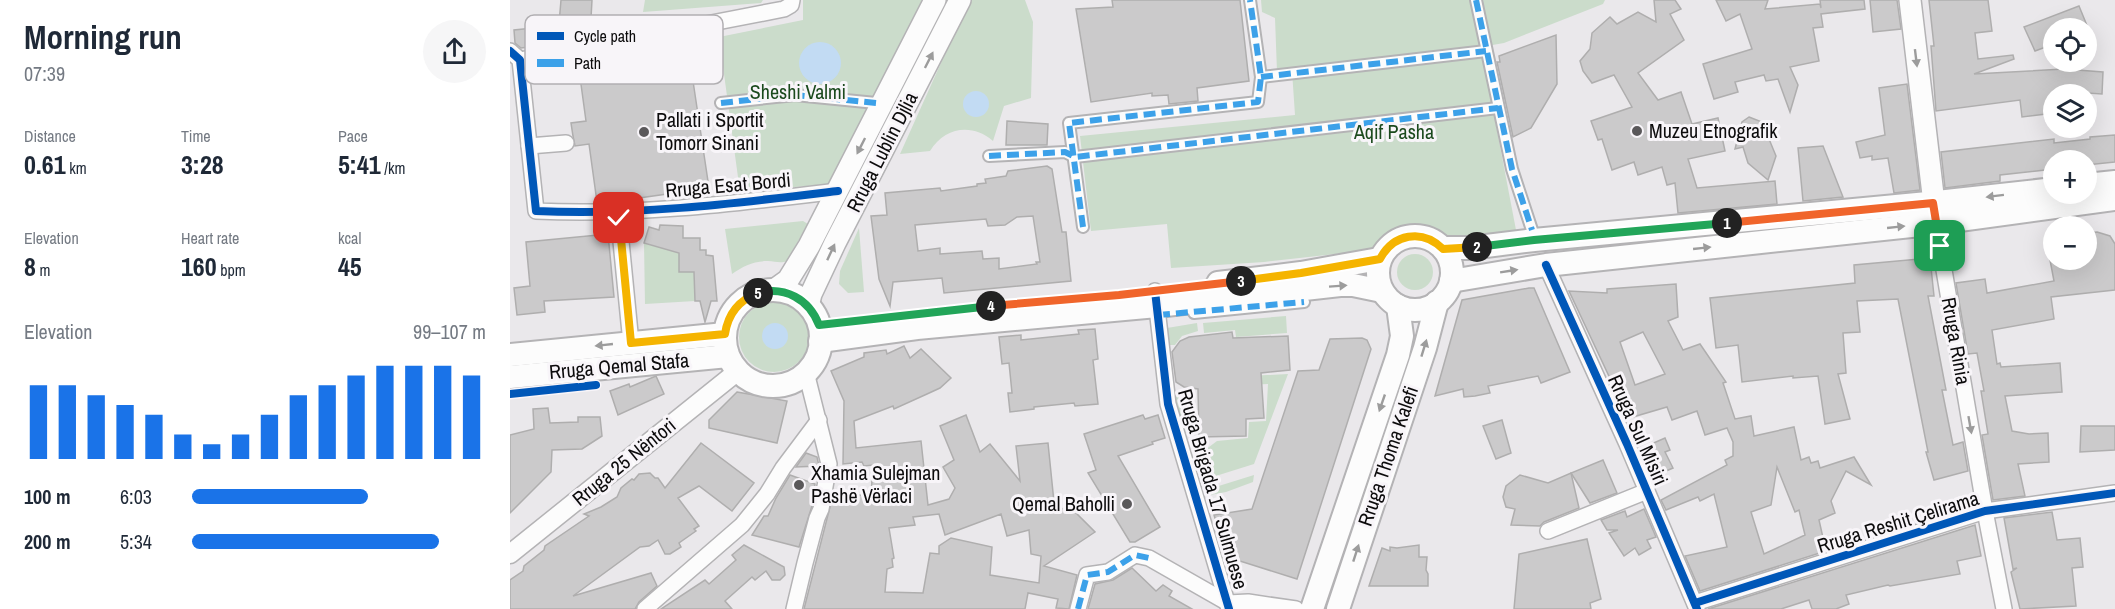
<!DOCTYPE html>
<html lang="en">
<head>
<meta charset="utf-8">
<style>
	body { margin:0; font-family:"Archivo Narrow",sans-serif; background:#f6f6f7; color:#1f2937; height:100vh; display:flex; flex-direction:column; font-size:22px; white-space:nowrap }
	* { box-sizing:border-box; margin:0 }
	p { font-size:20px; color:#747a83 }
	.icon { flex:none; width:33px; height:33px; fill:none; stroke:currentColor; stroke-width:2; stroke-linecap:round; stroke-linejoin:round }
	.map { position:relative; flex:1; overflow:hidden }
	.side { display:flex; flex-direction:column; background:#fff; width:510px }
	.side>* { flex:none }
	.tools { position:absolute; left:1533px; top:18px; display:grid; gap:12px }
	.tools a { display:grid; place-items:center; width:54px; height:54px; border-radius:50%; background:#fff; box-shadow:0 6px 24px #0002; font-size:30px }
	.pin { position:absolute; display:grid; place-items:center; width:51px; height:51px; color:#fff; margin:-26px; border-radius:12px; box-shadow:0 3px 9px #0006 }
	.km { position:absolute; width:30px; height:30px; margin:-15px; border-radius:50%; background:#222; color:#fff; font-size:16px; line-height:30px; text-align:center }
	.round { display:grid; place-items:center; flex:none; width:63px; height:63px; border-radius:32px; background:#f6f6f7 }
	.head { display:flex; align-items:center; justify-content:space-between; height:102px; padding:0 24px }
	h1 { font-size:33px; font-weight:700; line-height:45px }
	.metrics { display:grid; grid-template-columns:repeat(3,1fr); gap:9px; height:102px; padding:6px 24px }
	.metrics div { display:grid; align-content:center }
	.metrics b { font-size:26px; font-weight:700 }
	.metrics small { font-size:16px; font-weight:400 }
	.metrics p { font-size:16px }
	.chart { height:168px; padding:12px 24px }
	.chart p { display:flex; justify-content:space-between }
	.chart svg { width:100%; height:108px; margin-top:6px; stroke:#1a73e8; stroke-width:6 }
	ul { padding:0 24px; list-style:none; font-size:20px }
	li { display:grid; grid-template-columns:96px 72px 1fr; align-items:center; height:45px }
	li i { height:15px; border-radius:8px; background:#1a73e8 }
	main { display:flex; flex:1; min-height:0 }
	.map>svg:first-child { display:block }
	.green { fill:#cbdccb }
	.water { fill:#c2dbf3 }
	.building { fill:#cbcacb; stroke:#afaeae; stroke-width:1.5; fill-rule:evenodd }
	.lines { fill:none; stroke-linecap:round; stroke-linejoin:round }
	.pedestrian-casing { stroke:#b4b3b5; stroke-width:14 }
	.minor-casing { stroke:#b4b3b5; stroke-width:18 }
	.tertiary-casing { stroke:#b4b3b5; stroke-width:21 }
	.secondary-casing { stroke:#b4b3b5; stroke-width:24 }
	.primary-casing { stroke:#b4b3b5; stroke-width:26 }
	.pedestrian { stroke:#fcfcfc; stroke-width:10 }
	.minor { stroke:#fcfcfc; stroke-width:15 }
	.tertiary { stroke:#fcfcfc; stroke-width:18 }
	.secondary { stroke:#fcfcfc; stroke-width:21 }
	.primary { stroke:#fcfcfc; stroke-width:22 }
	.quiet { stroke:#3ca1e9; stroke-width:6; stroke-dasharray:12 6; stroke-linecap:butt }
	.cycleway-casing { stroke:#f8f5f9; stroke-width:11 }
	.cycleway { stroke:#0057b8; stroke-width:8 }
	.oneway { fill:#9c9c9c }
	.split-1-casing { stroke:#fff; stroke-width:12 }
	.split-2-casing { stroke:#fff; stroke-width:12 }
	.split-3-casing { stroke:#fff; stroke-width:12 }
	.split-4-casing { stroke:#fff; stroke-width:12 }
	.split-5-casing { stroke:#fff; stroke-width:12 }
	.split-6-casing { stroke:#fff; stroke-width:12 }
	.split-1 { stroke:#f0652b; stroke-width:8 }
	.split-2 { stroke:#22a559; stroke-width:8 }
	.split-3 { stroke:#f5b400; stroke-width:8 }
	.split-4 { stroke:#f0652b; stroke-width:8 }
	.split-5 { stroke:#22a559; stroke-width:8 }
	.split-6 { stroke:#f5b400; stroke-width:8 }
	.poi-dot { fill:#5a585a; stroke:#f8f5f9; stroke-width:2 }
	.labels { text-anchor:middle; stroke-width:6; stroke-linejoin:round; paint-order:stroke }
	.park-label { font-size:20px; fill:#1b4a1d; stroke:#f8f5f9 }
	.poi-label { font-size:20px; fill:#0c0b0c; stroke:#f8f5f9; text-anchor:start }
	.street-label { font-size:20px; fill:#0c0b0c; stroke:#f8f5f9 }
	.key { fill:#f8f5f9; stroke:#b1afb2; stroke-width:1.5 }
	.key-label { font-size:16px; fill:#0c0b0c }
</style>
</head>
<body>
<main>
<section class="side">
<div class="head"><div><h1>Morning run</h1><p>07:39</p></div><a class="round"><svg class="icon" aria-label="share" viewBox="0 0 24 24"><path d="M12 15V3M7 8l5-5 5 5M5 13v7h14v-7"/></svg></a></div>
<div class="metrics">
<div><p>Distance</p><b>0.61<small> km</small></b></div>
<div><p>Time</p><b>3:28</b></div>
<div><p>Pace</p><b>5:41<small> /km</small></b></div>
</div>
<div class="metrics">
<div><p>Elevation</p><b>8<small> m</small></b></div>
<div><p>Heart rate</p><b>160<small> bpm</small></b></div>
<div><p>kcal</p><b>45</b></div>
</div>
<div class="chart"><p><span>Elevation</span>99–107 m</p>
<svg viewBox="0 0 160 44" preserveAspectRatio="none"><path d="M5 44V14M15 44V14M25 44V18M35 44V22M45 44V26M55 44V34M65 44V38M75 44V34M85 44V26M95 44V18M105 44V14M115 44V10M125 44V6M135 44V6M145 44V6M155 44V10"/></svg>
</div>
<ul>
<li><b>100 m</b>6:03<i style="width:60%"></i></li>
<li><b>200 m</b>5:34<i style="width:84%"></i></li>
</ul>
</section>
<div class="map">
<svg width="1605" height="609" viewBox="0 0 1605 609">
	<rect width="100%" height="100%" fill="#eae8eb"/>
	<g class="green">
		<path d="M135 0H253L251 3 133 12Z"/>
		<path d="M293 0H412L319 184 230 192 209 37 293 20Z"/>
		<path d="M462 0H515L523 22 521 98 494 106 483 141C462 123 435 127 420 151L390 154 453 14Z"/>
		<path d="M751 0H1095L1093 4 994 43 971 47 1006 230 935 240 915 232 886 235 870 249 754 262 661 268 657 224 581 231 570 136 785 115 782 71 767 72 765 18 752 12Z"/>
		<path d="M293 221 298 224 277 261C270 264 265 261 258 261 244 261 233 266 222 274L215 229Z"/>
		<path d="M349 228 354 292 338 293 329 284 330 271Z"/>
		<path d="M134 243 169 253V272H184L185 301 135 304Z"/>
		<circle cx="905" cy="272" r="18"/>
		<circle cx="264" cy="337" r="35"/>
		<path d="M776 316 777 333 726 337 725 330 694 333 693 323Z"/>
		<path d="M687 323 688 331 672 336 665 345H659L657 328Z"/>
		<path d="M778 374 744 464 693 480 687 456 707 441 738 438 739 422 756 421 758 384 737 385V376Z"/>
		<path d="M664 391C684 393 695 424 674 432Z"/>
		<path d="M744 475 743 482 716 492 700 495 699 489Z"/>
	</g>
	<g class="water">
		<circle cx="310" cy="63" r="21"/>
		<circle cx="466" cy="104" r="13"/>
		<circle cx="265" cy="336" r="13"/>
	</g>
	<g class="building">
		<path d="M51 0H82L81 18H73L72 26 49 24Z"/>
		<path d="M602 0H730L739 81 687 88 688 101 659 104 658 95 642 96V93L581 102 566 9 603 7Z"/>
		<path d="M1144 0H1165L1171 9 1160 14 1174 40 1128 73 1148 100 1171 92 1182 124 1208 118 1215 151 1178 159 1187 188 1265 181 1267 204 1168 213 1165 183 1157 185 1152 167 1128 175 1124 162 1102 170 1092 139 1088 140 1081 121 1122 107 1104 75 1082 83 1073 71 1070 61 1080 49 1082 33 1100 17 1107 24 1128 12 1146 22Z"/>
		<path d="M1206 0H1258L1255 9 1310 4 1311 8 1310 0H1354L1355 9 1311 14 1313 27 1303 28 1309 61 1280 67 1288 85 1280 112 1268 79 1256 81 1254 75 1225 82 1228 92 1204 99 1193 64 1242 49 1230 14 1216 21Z"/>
		<path d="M1360 0H1387L1391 29 1363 32Z"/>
		<path d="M1419 0H1478L1482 31 1465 33 1468 59 1503 55 1504 59 1464 74 1554 69 1593 72 1592 94 1548 91 1549 94H1544V113L1512 117 1510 100 1426 111 1421 46H1424Z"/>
		<path d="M1569 6 1578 28H1544V44L1525 51 1514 27Z"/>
		<path d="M23 28 26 46 11 48 5 43 4 30Z"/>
		<path d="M1046 35 1047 84 1021 128 1003 137 987 62H990L989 56Z"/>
		<path d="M180 61 199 188 101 202H87L79 144 65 146 63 136 61 123 76 121 70 77Z"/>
		<path d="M1397 84 1410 190 1384 193 1378 158 1362 160V156L1350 158 1346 142 1375 135 1369 88Z"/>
		<path d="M1239 117 1252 122 1266 156 1258 180 1238 163 1233 147 1225 149 1232 122Z"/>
		<path d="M497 121 538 124 537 145H496Z"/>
		<path d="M1605 135V162L1576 165V160H1544V169L1490 175V181L1435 188 1431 152 1544 139V143L1580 139V137Z"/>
		<path d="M1313 146 1333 197 1293 201 1288 148Z"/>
		<path d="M537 166 542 169 552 232H556L561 281 434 293 432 278 383 282 380 306 369 279 361 216 377 215 375 193 430 188 431 191 467 186V184L476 183 475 179 496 176 498 171ZM523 216 530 262H526L527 264 489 269V258L473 259 472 251 430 254V248L408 251 405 225 476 219 478 226 495 225 507 217Z"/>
		<path d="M150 225 173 226V238H190V250H196V255L203 256 207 301H201L195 322 190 301H185L184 272H169V253L134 243 139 227 149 230Z"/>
		<path d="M1587 232 1600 236 1605 244V290L1541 297 1544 319 1482 330 1487 364 1490 363 1491 367 1550 363 1552 392 1495 396 1502 431 1519 434 1538 433 1539 462 1508 464 1515 496 1483 500 1472 435 1478 434 1471 391H1474L1467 353 1458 354 1446 283 1475 279 1477 293 1544 281 1540 260H1576V233Z"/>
		<path d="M98 234 104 297 34 301 35 312 7 315 4 288 20 286 16 242Z"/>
		<path d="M1420 258 1424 296H1418L1436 390H1432L1443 445 1453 442 1458 471 1424 480 1416 452H1418L1388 299 1347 301 1350 332 1333 333 1336 373 1328 374 1340 419 1315 424 1308 376 1283 378V376L1232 382 1228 345 1206 348 1200 298 1345 283 1344 265Z"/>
		<path d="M1166 284 1168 317 1158 321 1173 350 1190 344 1216 382 1213 383 1225 419 1241 416 1244 436 1284 427 1291 460 1299 457 1301 463 1308 461 1310 468 1344 457 1361 485 1336 471 1321 501 1325 513 1309 520 1316 551 1190 591 1175 556 1217 547 1204 494 1190 501 1188 497 1156 510 1151 500 1217 465 1215 460 1223 456V442L1217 428 1195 435 1187 411 1162 420 1157 407 1116 419 1110 405 1112 404 1059 291 1097 293V289ZM1133 332 1155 374 1125 385 1110 342ZM1267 467 1285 512 1289 510 1295 535 1254 554 1241 512 1261 505Z"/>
		<path d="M1019 288H1024L1060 372 1031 383 1028 376 978 386 980 393 965 396 954 397 953 389 925 396 952 300Z"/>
		<path d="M585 329 588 359 583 360 588 404 565 406 564 403 524 407V409L500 412 498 393H502L499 363 492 364 489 337 511 335V340L569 334 568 330Z"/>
		<path d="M722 332 723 338 778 336 780 370 751 373 754 418 736 419V436L689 437 688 389 674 387 666 382 662 352 670 341 679 337Z"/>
		<path d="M852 338 857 340 861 349 787 579 717 557 704 515 742 509 788 371 809 370 820 339Z"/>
		<path d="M394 346 400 358 411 349 441 378 430 388 417 394 384 409 383 406 344 421 346 448 411 441 418 505 439 499 445 488 433 467 444 460 430 426 456 415 470 452 480 444 510 481 506 446 538 443 545 512 554 508 556 512 562 509 585 532 534 566 567 575 559 609 546 608 548 599 518 593 515 609H294L323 495H361L363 465 354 466 352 462 333 464 334 401 321 371 354 357V353L376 350 377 354ZM429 514 435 535 491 514 497 536 519 530 521 554 531 556 529 583 480 575 482 547 441 538 429 546V554L420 553 413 593 375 592 377 569 383 567 382 559 384 558 379 528 405 525 403 517Z"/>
		<path d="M146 376 154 394 108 415 100 391 119 384 120 387Z"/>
		<path d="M227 392 277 401 267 443 199 428V420Z"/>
		<path d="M38 408 40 423 68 422V417H90L92 436 72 449 42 450 41 472 0 513V435L24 429 23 409Z"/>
		<path d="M633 415 635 419 648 415 655 438 642 442 643 444 608 456 650 527 625 542H620L578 473 586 470 574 434Z"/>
		<path d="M992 420 1001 453 986 459 973 426Z"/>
		<path d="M1571 426H1605V450L1570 452Z"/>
		<path d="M1155 438 1160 450 1155 452 1163 468 1142 477 1130 449Z"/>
		<path d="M191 443 244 483 222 511 189 486 168 498 189 526 184 529 186 531 169 543 171 547 160 554H155L148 540 139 546 130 547 63 596 141 573 147 586 129 602 125 609H0V580L13 571 14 566 34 550 35 546 79 516 74 514 91 507 107 497 111 488 122 479 124 480 129 474 140 473 145 478H148L155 488Z"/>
		<path d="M296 453 307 457 309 466 286 467Z"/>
		<path d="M1093 460 1107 493 1080 503 1061 473Z"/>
		<path d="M1061 473 1069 508 1034 522 1030 526 1001 525 1005 509 996 507 993 497 996 486 1010 475 1038 483Z"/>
		<path d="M280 475 305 484 302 506 289 547 242 535 254 516H258L266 498Z"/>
		<path d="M1134 509 1146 537 1137 540 1141 548 1129 555 1125 548 1114 556 1099 533 1108 530H1097L1091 520 1115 511 1117 517Z"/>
		<path d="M1542 512 1547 540 1570 538 1573 567 1562 568 1566 606 1510 609 1501 572 1507 568 1503 569 1494 518Z"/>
		<path d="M1465 525 1471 556 1447 561 1450 574 1380 586 1378 585 1336 595 1339 604 1326 609H1302L1299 600 1271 609H1198Z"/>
		<path d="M1077 539 1091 599 1080 603 1081 609H1004L1009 554Z"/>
		<path d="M234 545 274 567 275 575 270 580H262L256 571 245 580 242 577 215 601 222 609H151L195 580 199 584 226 560 222 555Z"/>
		<path d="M909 545V557H917L916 570 918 574V586H859L872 548 880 551V547L887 548Z"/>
		<path d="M622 568 646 591 653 585 662 591 659 596 682 609H578L585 584 603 580Z"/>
	</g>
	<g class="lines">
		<g class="pedestrian-casing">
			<g id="pedestrian">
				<path d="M966 0 1002 169 1022 230"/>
				<path d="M751 77 976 51"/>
				<path d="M211 103 285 95 366 103"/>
				<path d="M479 156 555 152 565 157 988 108"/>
				<path d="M573 227 559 123 748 102 751 77 740 0"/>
				<path d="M684 313 794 302"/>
			</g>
		</g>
		<g class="minor-casing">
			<g id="minor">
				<path d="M0 51 10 60 26 211C126 216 228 203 328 191"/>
				<path d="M10 60 274 9 281 5 282 0"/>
				<path d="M19 146 56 143"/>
				<path d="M108 211 121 343"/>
				<path d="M1426 223 1475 511 1494 609"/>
				<path d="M1036 265 1117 444 1187 609"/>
				<path d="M645 291 658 404 719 609"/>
				<path d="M1038 531 1137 491"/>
				<path d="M718 603 738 602 786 609"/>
				<path d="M1185 603 1475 511 1605 493"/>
				<path d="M135 609 232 525 257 494 273 468 309 420"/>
				<path d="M284 609 295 563 307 518 311 509 319 464 296 372"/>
				<path d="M568 609 577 575 598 572 625 555 639 558 718 603"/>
			</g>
		</g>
		<g class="tertiary-casing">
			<path id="tertiary" d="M0 554 228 371"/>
		</g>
		<g class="secondary-casing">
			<g id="secondary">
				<path d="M1400 0 1426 220"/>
				<path d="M264 290 278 280 299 246 425 0"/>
				<path d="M298 306 301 294 325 243 450 0"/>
			</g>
		</g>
		<g class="primary-casing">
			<g id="primary">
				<path d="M1576 185 1605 182"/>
				<circle cx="905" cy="273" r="37"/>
				<path d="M933 248H960L1024 240 1418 203 1544 189"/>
				<path d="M941 281 1036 265 1420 224 1605 199"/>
				<path d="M708 283 791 273 869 259"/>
				<circle cx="263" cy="338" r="48"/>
				<path d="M310 341 407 328 647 306 830 285H843L872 291"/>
				<path d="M0 355 215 334"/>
				<path d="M0 377 218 356"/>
				<path d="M802 609 888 355 892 336 888 306"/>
				<path d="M828 609 915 348 927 302"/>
			</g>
		</g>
		<use href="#pedestrian" class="pedestrian"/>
		<use href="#minor" class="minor"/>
		<use href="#tertiary" class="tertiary"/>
		<use href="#secondary" class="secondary"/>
		<use href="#primary" class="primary"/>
		<g class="quiet">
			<path d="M966 0 1002 169 1022 230"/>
			<path d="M751 77 976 51"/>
			<path d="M211 103 285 95 366 103"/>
			<path d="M479 156 555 152 565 157 988 108"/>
			<path d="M573 227 559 123 748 102 751 77 740 0"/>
			<path d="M648 315 794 302"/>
			<path d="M568 609 577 575 598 572 625 555 639 558"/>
		</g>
		<g class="cycleway-casing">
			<g id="cycleway">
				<path d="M0 51 10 60 26 211C126 216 228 203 328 191"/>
				<path d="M1036 265 1117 444 1187 609"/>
				<path d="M645 291 658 404 719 609"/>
				<path d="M0 394 86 385"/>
				<path d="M1185 603 1475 511 1605 493"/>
			</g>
		</g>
		<use href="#cycleway" class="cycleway"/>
	</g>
	<defs><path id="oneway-solid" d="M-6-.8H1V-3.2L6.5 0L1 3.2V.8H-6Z" transform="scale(1.5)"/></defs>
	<g class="oneway">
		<use href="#oneway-solid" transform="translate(1406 58) rotate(83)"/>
		<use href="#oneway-solid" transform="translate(419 60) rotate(-63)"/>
		<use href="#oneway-solid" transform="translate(351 146) rotate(117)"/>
		<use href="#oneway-solid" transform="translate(1485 196) rotate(173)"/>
		<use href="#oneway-solid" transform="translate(1386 227) rotate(-6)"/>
		<use href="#oneway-solid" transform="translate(1192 248) rotate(-6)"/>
		<use href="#oneway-solid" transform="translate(321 252) rotate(-65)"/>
		<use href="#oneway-solid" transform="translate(999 271) rotate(-9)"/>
		<use href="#oneway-solid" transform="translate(828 286) rotate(-4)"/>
		<use href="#oneway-solid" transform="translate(94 345) rotate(174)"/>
		<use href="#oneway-solid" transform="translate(914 348) rotate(-73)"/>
		<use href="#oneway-solid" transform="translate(872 403) rotate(109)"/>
		<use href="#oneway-solid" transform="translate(1460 425) rotate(80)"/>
		<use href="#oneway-solid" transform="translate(846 553) rotate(-72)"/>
	</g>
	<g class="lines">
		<g class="split-1-casing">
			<path id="split-1" d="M1217 223 1423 203 1430 246"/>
		</g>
		<g class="split-2-casing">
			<path id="split-2" d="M967 247 1024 240 1217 223"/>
		</g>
		<g class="split-3-casing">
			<path id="split-3" d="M731 281 791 273 870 259C883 234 912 228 933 249L967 247"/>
		</g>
		<g class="split-4-casing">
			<path id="split-4" d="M481 306 609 295 731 281"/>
		</g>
		<g class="split-5-casing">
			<path id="split-5" d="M248 293C275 286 299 299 309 325L481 306"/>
		</g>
		<g class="split-6-casing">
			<path id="split-6" d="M109 218 121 343 215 334C218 314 229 300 248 293"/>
		</g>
		<use href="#split-1" class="split-1"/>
		<use href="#split-2" class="split-2"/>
		<use href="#split-3" class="split-3"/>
		<use href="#split-4" class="split-4"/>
		<use href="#split-5" class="split-5"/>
		<use href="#split-6" class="split-6"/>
	</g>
	<g class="poi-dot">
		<circle cx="1127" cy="131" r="6"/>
		<circle cx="134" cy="132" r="6"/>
		<circle cx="289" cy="485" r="6"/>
		<circle cx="617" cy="504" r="6"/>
	</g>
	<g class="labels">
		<g class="park-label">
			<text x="288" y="99">Sheshi Valmi</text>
			<text x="884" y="139">Aqif Pasha</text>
		</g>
		<g class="poi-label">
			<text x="146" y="127">Pallati i Sportit<tspan x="146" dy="23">Tomorr Sinani</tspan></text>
			<text x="1139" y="138">Muzeu Etnografik</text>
			<text x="301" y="480">Xhamia Sulejman<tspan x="301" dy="23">Pashë Vërlaci</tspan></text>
			<text x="605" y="511" text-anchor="end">Qemal Baholli</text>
		</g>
		<g class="street-label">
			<text transform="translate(372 152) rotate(-63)" y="7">Rruga Lublin Djlia</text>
			<text transform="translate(218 185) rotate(-5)" y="7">Rruga Esat Bordi</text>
			<text transform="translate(1446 341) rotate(80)" y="7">Rruga Rinia</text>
			<text transform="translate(109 366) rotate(-5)" y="7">Rruga Qemal Stafa</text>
			<text transform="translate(1128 430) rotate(66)" y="7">Rruga Sul Misiri</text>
			<text transform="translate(878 456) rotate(-71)" y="7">Rruga Thoma Kalefi</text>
			<text transform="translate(114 462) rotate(-39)" y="7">Rruga 25 Nëntori</text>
			<text transform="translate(703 489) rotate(74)" y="7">Rruga Brigada 17 Sulmuese</text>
			<text transform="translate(1388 522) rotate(-17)" y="7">Rruga Reshit Çelirama</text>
		</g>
	</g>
	<rect x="15" y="15" width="198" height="69" rx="9" class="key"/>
	<rect x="27" y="32" width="27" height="8" fill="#0057b8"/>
	<rect x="27" y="59" width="27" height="8" fill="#3ca1e9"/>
	<g class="key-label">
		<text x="64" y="42">Cycle path</text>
		<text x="64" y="69">Path</text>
	</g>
</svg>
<div class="tools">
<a><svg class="icon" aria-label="locate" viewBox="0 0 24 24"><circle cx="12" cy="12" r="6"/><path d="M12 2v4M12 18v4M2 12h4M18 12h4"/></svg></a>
<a><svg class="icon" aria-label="layers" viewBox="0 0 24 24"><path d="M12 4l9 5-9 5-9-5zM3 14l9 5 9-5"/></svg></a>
<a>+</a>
<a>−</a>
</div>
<div class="pin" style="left:1430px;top:246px;background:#1e9e55"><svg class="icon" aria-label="arrive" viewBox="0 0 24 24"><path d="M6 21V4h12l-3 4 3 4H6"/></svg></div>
<div class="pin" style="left:109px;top:218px;background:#d93025"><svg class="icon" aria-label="check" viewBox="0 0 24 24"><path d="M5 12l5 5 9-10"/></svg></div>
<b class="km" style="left:1217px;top:223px">1</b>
<b class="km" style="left:967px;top:247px">2</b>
<b class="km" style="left:731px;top:281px">3</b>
<b class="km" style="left:481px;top:306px">4</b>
<b class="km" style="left:248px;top:293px">5</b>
</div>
</main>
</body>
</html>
